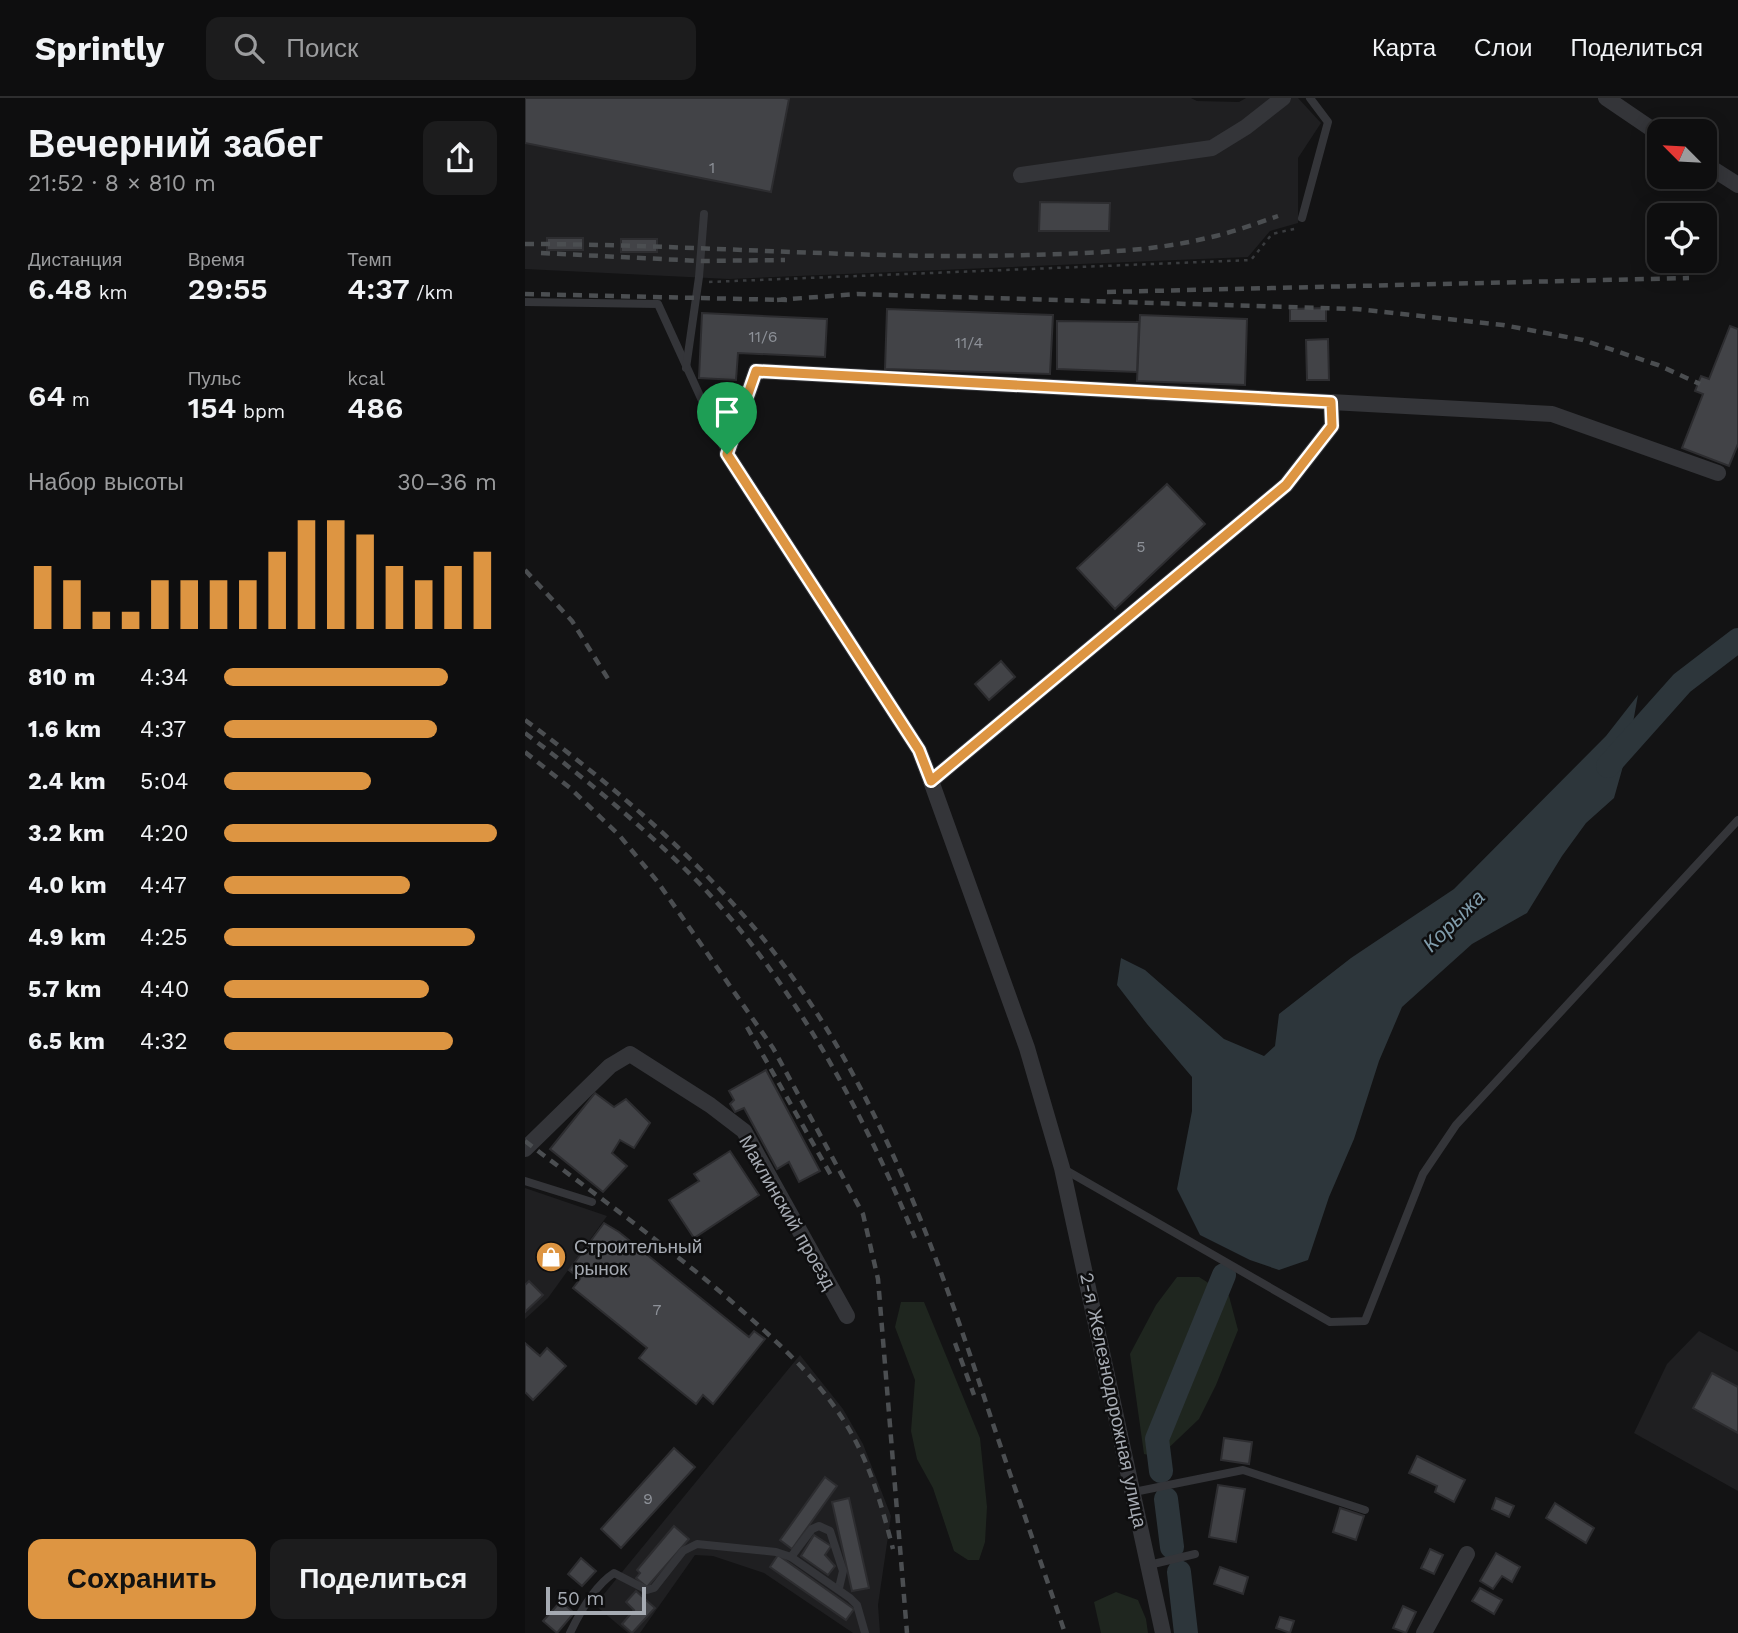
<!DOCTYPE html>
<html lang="ru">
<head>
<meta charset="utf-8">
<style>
	body { margin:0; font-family:"Work Sans",sans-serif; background:#1c1c1d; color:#f1f3f6; height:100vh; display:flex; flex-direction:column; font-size:26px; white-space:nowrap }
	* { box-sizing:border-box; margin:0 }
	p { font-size:23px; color:#9b9c9e }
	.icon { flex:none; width:38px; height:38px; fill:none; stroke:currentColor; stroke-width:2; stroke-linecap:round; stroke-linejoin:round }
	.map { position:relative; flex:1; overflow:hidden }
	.drawer { display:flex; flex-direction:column; background:#0e0e0f; width:525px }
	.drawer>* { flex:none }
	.needle { width:46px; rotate:294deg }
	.controls { position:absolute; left:1122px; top:21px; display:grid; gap:14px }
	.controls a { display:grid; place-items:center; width:70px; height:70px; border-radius:14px; background:#0e0e0f; box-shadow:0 4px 18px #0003,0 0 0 2px #2e2e2f; font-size:35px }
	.scale { position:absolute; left:21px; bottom:18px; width:100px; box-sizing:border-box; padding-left:7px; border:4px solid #a6abb3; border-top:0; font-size:19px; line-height:24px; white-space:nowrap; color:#a6abb3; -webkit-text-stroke:5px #0e0e0f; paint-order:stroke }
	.pin { position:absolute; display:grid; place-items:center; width:60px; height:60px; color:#fff; margin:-72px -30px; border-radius:50% 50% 50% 0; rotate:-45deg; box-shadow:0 0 7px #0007 }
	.pin .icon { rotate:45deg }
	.round { display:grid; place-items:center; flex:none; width:74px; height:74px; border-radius:14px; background:#1c1c1d }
	.overview { display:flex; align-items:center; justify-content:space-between; height:119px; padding:0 28px }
	h1 { font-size:38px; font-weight:600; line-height:52px }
	.figures { display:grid; grid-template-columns:repeat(3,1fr); gap:10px; height:119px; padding:7px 28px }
	.figures div { display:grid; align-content:center }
	.figures b { font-size:30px; font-weight:600 }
	.figures small { font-size:19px; font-weight:400 }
	.figures p { font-size:19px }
	.chart { height:196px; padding:14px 28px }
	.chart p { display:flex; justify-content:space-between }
	.chart svg { width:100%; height:126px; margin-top:7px; stroke:#dd9542; stroke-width:6 }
	.cta { display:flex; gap:14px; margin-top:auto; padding:14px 28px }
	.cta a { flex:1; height:80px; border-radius:14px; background:#dd9542; color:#111; font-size:28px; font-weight:600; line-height:80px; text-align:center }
	.cta a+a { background:#1c1c1d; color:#f1f3f6 }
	ul { padding:0 28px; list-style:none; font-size:23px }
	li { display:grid; grid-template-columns:112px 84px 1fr; align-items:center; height:52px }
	li i { height:18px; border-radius:9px; background:#dd9542 }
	header { display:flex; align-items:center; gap:42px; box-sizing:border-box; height:98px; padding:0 35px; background:#0e0e0f; border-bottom:2px solid #2e2e2f }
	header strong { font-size:33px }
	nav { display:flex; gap:38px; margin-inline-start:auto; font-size:24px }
	.search { width:490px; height:63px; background:#1c1c1d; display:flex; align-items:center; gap:18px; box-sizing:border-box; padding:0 24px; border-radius:14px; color:#9b9c9e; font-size:26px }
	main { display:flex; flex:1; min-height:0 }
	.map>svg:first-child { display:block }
	.built { fill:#1f1f21 }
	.green { fill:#1f261f }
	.water { fill:#2d363b }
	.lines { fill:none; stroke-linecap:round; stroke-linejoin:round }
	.river { stroke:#2d363b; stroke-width:24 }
	.building { fill:#424347; stroke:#2d2d30; stroke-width:2 }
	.path { stroke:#3a3c3f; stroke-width:2.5; stroke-dasharray:3.5 5; stroke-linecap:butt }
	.lane { stroke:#343539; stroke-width:8 }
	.street { stroke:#343539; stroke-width:16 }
	.rail { stroke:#4b4e51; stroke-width:4.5; stroke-dasharray:9 7; stroke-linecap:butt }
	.route-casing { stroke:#fff; stroke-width:14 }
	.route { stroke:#dd9542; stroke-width:9 }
	.labels { text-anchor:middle; stroke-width:5; stroke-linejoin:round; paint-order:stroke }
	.number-label { font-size:16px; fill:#8d9198 }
	.street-label { font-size:19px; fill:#a6abb3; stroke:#0e0e0f }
	.poi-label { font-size:19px; fill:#a6abb3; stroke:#0e0e0f; text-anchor:start }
	.water-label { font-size:21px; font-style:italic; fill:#809cab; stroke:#0e0e0f }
</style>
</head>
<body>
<header>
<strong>Sprintly</strong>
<div class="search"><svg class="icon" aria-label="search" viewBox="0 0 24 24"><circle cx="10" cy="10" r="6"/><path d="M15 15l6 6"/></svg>Поиск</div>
<nav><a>Карта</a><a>Слои</a><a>Поделиться</a></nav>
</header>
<main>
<section class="drawer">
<div class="overview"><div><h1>Вечерний забег</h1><p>21:52 · 8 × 810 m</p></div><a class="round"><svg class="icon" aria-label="share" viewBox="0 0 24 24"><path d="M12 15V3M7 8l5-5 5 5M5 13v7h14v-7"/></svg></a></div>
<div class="figures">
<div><p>Дистанция</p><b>6.48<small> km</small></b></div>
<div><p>Время</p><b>29:55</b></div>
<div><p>Темп</p><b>4:37<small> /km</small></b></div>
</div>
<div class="figures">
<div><b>64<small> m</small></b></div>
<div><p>Пульс</p><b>154<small> bpm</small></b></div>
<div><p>kcal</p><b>486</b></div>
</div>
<div class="chart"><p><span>Набор высоты</span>30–36 m</p>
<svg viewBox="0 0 160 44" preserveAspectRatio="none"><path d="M5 44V22M15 44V27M25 44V38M35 44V38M45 44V27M55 44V27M65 44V27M75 44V27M85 44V17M95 44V6M105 44V6M115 44V11M125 44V22M135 44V27M145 44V22M155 44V17"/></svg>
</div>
<ul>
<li><b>810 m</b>4:34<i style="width:82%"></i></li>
<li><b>1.6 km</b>4:37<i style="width:78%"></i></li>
<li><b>2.4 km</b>5:04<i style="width:54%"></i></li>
<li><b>3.2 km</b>4:20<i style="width:100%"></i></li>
<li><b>4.0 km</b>4:47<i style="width:68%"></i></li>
<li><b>4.9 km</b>4:25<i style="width:92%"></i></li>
<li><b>5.7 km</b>4:40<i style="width:75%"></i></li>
<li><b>6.5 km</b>4:32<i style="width:84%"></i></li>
</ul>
<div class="cta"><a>Сохранить</a><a>Поделиться</a></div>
</section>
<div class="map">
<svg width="1213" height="1535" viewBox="0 0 1213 1535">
	<rect width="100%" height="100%" fill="#131314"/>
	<g class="built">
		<path d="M0 0H666L672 3 714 4 721 0H773L796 25 773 60V125L745 133 723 159 204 181 0 171Z"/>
		<path d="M0 1090 82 1118 23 1200 0 1221Z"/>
		<path d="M1174 1233 1213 1254V1393L1109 1335 1142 1266Z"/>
		<path d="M275 1257 318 1311 338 1346 366 1418 353 1507 355 1535H328L239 1475 188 1458 170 1457 115 1535H103L70 1507Z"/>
	</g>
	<g class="green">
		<path d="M652 1179H674L704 1198 713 1232 691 1287 674 1321 634 1359 619 1356 605 1256 631 1207Z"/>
		<path d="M376 1204H399L455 1340 462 1409 460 1444 454 1462H443L429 1453 408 1390 392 1361 386 1333 390 1282 370 1229Z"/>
		<path d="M591 1494 613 1502 621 1521 623 1535H576L569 1504Z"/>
	</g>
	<path class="water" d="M1113 597 1104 647 1089 700 1061 725 1037 758 1002 815 947 846 877 909 854 963 829 1041 804 1099 783 1162 754 1172 725 1162 675 1137 652 1091 667 1013V979L622 926 592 887 596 860 620 872 699 941 739 958 750 948 754 916 826 860 929 791 1081 638Z"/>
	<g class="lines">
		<g class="river">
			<path d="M1083 668 1157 585 1213 542"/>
			<path d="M636 1373 632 1341 699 1177"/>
			<path d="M641 1401 647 1449"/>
			<path d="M654 1474 661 1535"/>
		</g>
	</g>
	<g class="building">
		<path d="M0 0H259L264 1 246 94 0 45Z"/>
		<path d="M515 104 585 105 584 133H514Z"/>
		<rect x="22" y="140" width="36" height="12"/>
		<rect x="96" y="141" width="36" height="13"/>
		<path d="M801 210V223H765V211Z"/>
		<path d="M362 211 528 217 525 276 360 271Z"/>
		<path d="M177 215 302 221 300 259 213 255 211 282 174 280Z"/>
		<path d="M615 217 722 221 720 287 612 283Z"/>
		<path d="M532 223 614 224 612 274 532 271Z"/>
		<path d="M1205 228 1213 231V346L1204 368 1157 350 1178 296 1170 293 1176 278 1184 281Z"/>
		<path d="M803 241 804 282H782L781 242Z"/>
		<path d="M642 386 680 426 590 511 552 470Z"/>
		<path d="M476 563 490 579 464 602 450 586Z"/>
		<path d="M241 972 295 1073 274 1084 264 1064 252 1071 219 1010 210 1014 205 1006 209 1002 204 993Z"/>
		<path d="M70 995 89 1009 101 1001 125 1025 109 1050 95 1042 87 1055 102 1068 78 1094 25 1051Z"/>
		<path d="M205 1053 234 1097 169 1140 144 1102 174 1083 169 1076Z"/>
		<path d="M79 1125 94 1134 224 1239 229 1233 240 1241 188 1306 178 1297 171 1306 114 1260 122 1250 48 1190 55 1181 44 1172Z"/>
		<path d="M4 1183 18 1197 0 1214V1187Z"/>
		<path d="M0 1245 15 1258 22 1250 41 1268 8 1302 0 1294Z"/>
		<path d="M1187 1275 1213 1289V1335L1168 1310Z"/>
		<path d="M699 1340 727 1344 724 1366 696 1362Z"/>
		<path d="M149 1350 170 1369 96 1450 76 1431Z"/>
		<path d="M892 1358 940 1382 929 1404 910 1394 912 1388 884 1375Z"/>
		<path d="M300 1379 312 1388 267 1451 255 1442Z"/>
		<path d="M693 1387 720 1391 711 1444 684 1439Z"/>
		<path d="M324 1400 344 1490 327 1493 307 1404Z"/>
		<path d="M971 1400 989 1408 984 1419 967 1411Z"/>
		<path d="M1030 1405 1069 1430 1061 1445 1021 1420Z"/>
		<path d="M815 1410 839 1418 831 1442 808 1434Z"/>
		<path d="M149 1428 164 1441 122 1489 111 1480 115 1475 112 1472Z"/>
		<path d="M289 1437 306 1448 300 1457 310 1468 303 1477 276 1458Z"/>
		<path d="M905 1451 918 1457 909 1476 896 1470Z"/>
		<path d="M971 1455 995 1469 987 1484 977 1478 968 1491 955 1483Z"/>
		<path d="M253 1457 329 1511 321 1522 245 1469Z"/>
		<path d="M56 1460 71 1473 57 1488 43 1476Z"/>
		<path d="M695 1469 723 1479 718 1496 689 1486Z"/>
		<path d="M955 1490 977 1502 969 1516 947 1503Z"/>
		<path d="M111 1493 130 1510 107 1535 97 1526 109 1512 101 1504Z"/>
		<path d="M36 1503 49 1515 32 1535 18 1523Z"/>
		<path d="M878 1508 891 1514 881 1535 868 1530Z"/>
		<path d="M755 1519 769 1523 765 1535 751 1530Z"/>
	</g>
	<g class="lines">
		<path class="path" d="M184 184 726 162 747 136 773 130"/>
		<g class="lane">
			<path d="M777 120 803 24 785 0"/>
			<path d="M0 204 133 206 200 353"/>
			<path d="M161 270 174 179 179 116"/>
			<path d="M537 1070 805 1224 840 1223 898 1076 931 1027 1213 722"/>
			<path d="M0 1083 67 1104"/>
			<path d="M609 1394 718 1372 840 1412"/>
			<path d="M266 1459 287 1431 294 1428 305 1433 318 1473 314 1490"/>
			<path d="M624 1467 670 1456"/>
			<path d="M45 1535C55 1514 69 1488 89 1475L122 1492 129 1490 158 1453 172 1446 251 1454 266 1459 325 1500 332 1507 340 1535"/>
		</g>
		<g class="street">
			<path d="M1081 0 1134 36"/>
			<path d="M1180 66 1213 87"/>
			<path d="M496 77 687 50 721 29 758 0"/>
			<path d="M406 683 761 387 807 328 806 304"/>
			<path d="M0 1051 85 968 105 956 185 1007 219 1033 322 1218"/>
			<path d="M638 1535 537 1070 502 950 406 683 394 652 202 356 231 273 1027 316 1193 375"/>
			<path d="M899 1535 942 1456"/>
		</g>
		<g class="rail">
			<path d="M0 146C168 146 336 162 503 157 562 155 625 154 682 140 706 135 730 126 753 118"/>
			<path d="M16 155 176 163 260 162"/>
			<path d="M582 194 1164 180"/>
			<path d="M0 196 262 202"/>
			<path d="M252 202 332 196 831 211 978 227 1058 242 1133 267 1175 286"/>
			<path d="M0 472 47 523 85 584"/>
			<path d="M0 622C82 683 159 748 226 826 347 968 410 1149 467 1323 491 1394 516 1464 540 1535"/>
			<path d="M0 635C61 681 120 730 173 784 267 882 339 1015 390 1140"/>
			<path d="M0 654 45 690 94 737 132 783 248 950 338 1116 353 1181 382 1535"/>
			<path d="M222 929 307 1079"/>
			<path d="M0 1043C69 1096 140 1146 206 1203 254 1245 306 1291 334 1350 350 1382 359 1417 368 1451"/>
			<path d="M430 1245 449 1297"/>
		</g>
	</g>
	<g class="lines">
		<g class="route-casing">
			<path id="route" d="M231 273 806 304 807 328 761 387 406 683 394 652 202 356Z"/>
		</g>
		<use href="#route" class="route"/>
	</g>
	<defs>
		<g id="shop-disc" transform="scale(1.575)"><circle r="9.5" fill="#dd9542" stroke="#0e0e0f"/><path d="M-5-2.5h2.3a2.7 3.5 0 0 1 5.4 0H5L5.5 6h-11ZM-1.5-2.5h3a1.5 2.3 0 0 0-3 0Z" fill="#fff"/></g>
	</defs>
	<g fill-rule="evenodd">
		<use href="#shop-disc" x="26" y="1159"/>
	</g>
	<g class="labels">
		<g class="number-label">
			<text x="187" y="75">1</text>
			<text x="238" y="244">11/6</text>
			<text x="444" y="250">11/4</text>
			<text x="616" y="454">5</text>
			<text x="132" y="1217">7</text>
			<text x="123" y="1406">9</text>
		</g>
		<g class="street-label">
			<text transform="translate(263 1114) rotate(60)" y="7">Маклинский проезд</text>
			<text transform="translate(589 1302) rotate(78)" y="7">2-я Железнодорожная улица</text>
		</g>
		<g class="poi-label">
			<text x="49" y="1155">Строительный<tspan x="49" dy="22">рынок</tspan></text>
		</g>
		<g class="water-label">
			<text transform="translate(929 823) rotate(-45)" y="7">Корыжа</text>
		</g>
	</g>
</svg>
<div class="controls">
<a><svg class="needle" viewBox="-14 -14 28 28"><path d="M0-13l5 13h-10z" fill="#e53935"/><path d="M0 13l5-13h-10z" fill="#9b9c9e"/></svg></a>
<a><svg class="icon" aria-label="locate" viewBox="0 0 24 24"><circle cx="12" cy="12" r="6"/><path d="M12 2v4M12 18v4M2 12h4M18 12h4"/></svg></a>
</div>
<div class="scale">50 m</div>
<div class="pin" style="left:202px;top:356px;background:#1e9e55"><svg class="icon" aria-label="arrive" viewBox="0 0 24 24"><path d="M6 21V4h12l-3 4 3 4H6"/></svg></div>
</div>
</main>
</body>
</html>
